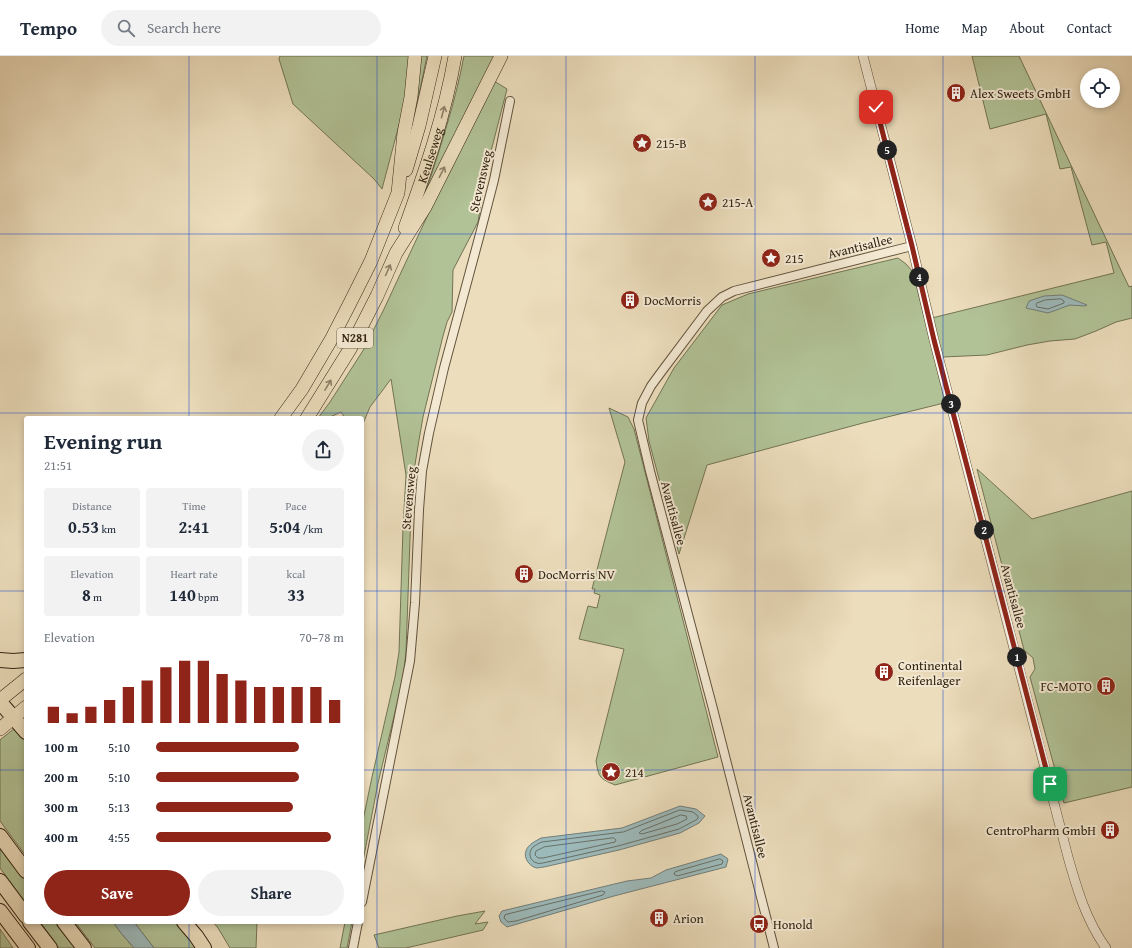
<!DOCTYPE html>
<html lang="en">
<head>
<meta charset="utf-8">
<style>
	body { margin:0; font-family:"Gentium Book Plus",serif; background:#f2f2f3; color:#1f2937; height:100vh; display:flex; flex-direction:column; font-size:15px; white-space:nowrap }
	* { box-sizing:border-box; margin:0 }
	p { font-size:13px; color:#747a83 }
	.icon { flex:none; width:22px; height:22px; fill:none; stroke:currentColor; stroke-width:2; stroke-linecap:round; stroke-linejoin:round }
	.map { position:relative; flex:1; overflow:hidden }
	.drawer { position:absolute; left:24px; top:360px; width:340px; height:508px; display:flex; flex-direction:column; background:#fff; border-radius:4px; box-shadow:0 2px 6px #0003 }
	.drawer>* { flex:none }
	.fabs { position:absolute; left:1080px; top:12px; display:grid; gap:8px }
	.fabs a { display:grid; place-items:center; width:40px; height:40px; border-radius:50%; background:#fff; box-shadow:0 2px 6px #0003; font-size:20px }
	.pin { position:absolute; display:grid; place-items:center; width:34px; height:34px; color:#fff; margin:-17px; border-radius:8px; box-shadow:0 2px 6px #0006 }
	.km { position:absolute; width:20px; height:20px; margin:-10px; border-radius:50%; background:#222; color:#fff; font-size:11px; line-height:20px; text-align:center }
	.round { display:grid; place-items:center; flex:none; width:42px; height:42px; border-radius:21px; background:#f2f2f3 }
	.summary { display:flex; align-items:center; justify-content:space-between; height:68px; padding:0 20px }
	h1 { font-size:22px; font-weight:800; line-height:30px }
	.metrics { display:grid; grid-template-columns:repeat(3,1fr); gap:6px; height:68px; padding:4px 20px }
	.metrics div { display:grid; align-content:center; border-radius:4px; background:#f2f2f3; text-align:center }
	.metrics b { font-size:17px; font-weight:800 }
	.metrics small { font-size:11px; font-weight:400 }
	.metrics p { font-size:11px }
	.chart { height:112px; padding:8px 20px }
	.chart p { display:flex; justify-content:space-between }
	.chart svg { width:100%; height:72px; margin-top:4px; stroke:#8f2418; stroke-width:6 }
	.cta { display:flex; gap:8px; margin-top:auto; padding:8px 20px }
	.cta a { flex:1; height:46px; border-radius:24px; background:#8f2418; color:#fff; font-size:16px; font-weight:800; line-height:46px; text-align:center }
	.cta a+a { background:#f2f2f3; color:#1f2937 }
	ul { padding:0 20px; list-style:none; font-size:13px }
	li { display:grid; grid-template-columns:64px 48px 1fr; align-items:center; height:30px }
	li i { height:10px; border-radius:5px; background:#8f2418 }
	header { display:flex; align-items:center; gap:24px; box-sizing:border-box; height:56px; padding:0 20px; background:#fff; border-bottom:1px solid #e0e1e3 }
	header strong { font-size:19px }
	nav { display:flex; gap:22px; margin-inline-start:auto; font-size:14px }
	.search { width:280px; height:36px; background:#f2f2f3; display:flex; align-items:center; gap:10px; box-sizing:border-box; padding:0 14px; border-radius:22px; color:#747a83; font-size:15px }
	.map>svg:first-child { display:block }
	.green { fill:#b1c296; stroke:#727454 }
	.water { fill:#9dbabb; stroke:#737e78 }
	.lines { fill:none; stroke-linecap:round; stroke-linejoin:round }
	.shore { stroke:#687067; stroke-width:1 }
	.minor-casing { stroke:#62533d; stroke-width:10 }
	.tertiary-casing { stroke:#62533d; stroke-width:10 }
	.trunk-casing { stroke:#342513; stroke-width:14 }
	.motorway-casing { stroke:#342513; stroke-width:16 }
	.minor { stroke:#f3e9d3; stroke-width:8 }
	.tertiary { stroke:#f3e9d3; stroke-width:9 }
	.trunk { stroke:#ecddbc; stroke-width:13 }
	.motorway { stroke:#ecddbc; stroke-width:14 }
	.oneway { stroke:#908168 }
	.route-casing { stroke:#fff; stroke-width:8 }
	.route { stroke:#8f2418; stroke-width:5 }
	.grid { fill:none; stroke:#1d4ed8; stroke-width:1; stroke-opacity:0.55 }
	.labels { text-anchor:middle; stroke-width:4; stroke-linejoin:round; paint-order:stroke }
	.shield { fill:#f3e9d3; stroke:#6d604d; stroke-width:1 }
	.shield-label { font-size:12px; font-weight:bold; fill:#342513 }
	.poi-label { font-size:13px; fill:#342513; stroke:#f3e9d3; text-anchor:start }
	.street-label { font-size:13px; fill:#342513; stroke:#f3e9d3 }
</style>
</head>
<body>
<header>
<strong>Tempo</strong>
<div class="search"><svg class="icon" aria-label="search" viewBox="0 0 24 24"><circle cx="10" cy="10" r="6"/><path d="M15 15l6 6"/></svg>Search here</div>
<nav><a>Home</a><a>Map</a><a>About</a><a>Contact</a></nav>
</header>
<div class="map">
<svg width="1132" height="892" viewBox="0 0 1132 892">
	<rect width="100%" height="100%" fill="#ecddbc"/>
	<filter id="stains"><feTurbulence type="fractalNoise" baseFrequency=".005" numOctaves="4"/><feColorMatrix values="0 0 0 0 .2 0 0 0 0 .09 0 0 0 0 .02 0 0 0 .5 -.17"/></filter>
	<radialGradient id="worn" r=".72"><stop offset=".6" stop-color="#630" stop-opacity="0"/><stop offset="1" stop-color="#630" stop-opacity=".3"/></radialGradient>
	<g class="green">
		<path d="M280 0H410L405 46 382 133 374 123 293 48 279 3Z"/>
		<path d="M418 0H427L414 62Z"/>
		<path d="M464 0H496L425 138C440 93 455 47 464 0Z"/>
		<path d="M972 0H1019L1129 231 1132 230V262L1116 266 1096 275 1075 283 1050 285 1027 289 987 299 943 301 932 262 1114 217 1106 186 1092 189 1071 111 1060 113 1046 58 990 73Z"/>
		<path d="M494 25 507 33 487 111 478 166 453 214 452 256 447 266 443 280 423 361 419 384 412 427 406 596 403 623 378 727 362 810V769L372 721 395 621 399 596 403 472 406 419 391 323 370 351 362 370V362H345L341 356 328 362H318L330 346 364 293 384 253 439 135 484 48Z"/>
		<path d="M898 202 906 208 913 216 945 346 940 348 863 367 707 409 679 498 649 385 646 362 674 312 722 249 748 238Z"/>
		<path d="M609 352 628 361 634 373 718 701 615 729C599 722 599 722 596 705L624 593 579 583 588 550 597 552 600 539 594 537 595 533H592L625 406Z"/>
		<path d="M977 413 1032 463 1132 435V731L1064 747 1030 621 1035 613 1033 602 1024 594Z"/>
		<path d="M15 672 26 685V800L0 765V684Z"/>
		<path d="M0 785 26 820V847L0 812Z"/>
		<path d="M485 855 475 868 488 866 483 874 406 892H379L374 879 457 860Z"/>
		<path d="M40 866H60L79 892H59Z"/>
		<path d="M75 866H113L121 877 134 892H95Z"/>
		<path d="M134 866H178L199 892H154Z"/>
		<path d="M213 866H257L256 892H230L218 872Z"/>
		<path d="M345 866H352L347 892H340Z"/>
		<path d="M0 873 13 892H0Z"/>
	</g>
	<g class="water">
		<path d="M1062 239 1087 249 1085 250 1070 249 1048 257 1026 252 1029 245 1044 240Z"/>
		<path d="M680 750 696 753 705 760 699 767 680 777 619 794 544 811C542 811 539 812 537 812 530 811 523 802 526 795 528 788 536 785 541 782L622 772Z"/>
		<path d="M721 798 728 803 726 811 614 840 507 871 501 866 499 860 502 855 627 825 651 822 666 814Z"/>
		<path d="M113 866H134L154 892H134L121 877Z"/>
	</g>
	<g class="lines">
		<g class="shore">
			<path d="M1061 243 1064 245V247L1048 253 1037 251 1036 249 1037 247 1045 244Z"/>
			<path d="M680 754 693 756 698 760V762L696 764 679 773 618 790 543 807C542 807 538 808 537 807 529 805 528 796 533 791 536 789 539 787 542 786L623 776Z"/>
			<path d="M681 759 686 760 687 763 677 768 642 778 639 777 641 775Z"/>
			<path d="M614 782 616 784 615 786 543 802H538L535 799 536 795 544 791Z"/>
			<path d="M720 803 723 805 722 808 677 820 674 818 675 816Z"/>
			<path d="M602 835 605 836 603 839 516 865 508 866 504 862 505 859Z"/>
		</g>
		<g class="minor-casing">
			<g id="minor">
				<path d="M362 846 410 605 415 547 419 454 422 415 429 377 444 312 480 178 494 124 510 45"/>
				<path d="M353 892 358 866"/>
				<path d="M774 892 712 649 650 415 638 364 642 347 651 330 659 319 707 255 722 241 734 235 912 190"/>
			</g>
		</g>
		<g class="tertiary-casing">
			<path id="tertiary" d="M863 0 912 190 934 284 1068 801C1077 833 1086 864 1106 892"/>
		</g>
		<g class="trunk-casing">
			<g id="trunk">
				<path d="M406 114 419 70 435 0"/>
				<path id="s1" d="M405 172C425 116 445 59 455 0"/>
				<path d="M281 362 302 333 332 282 350 247 371 205 398 137 404 77 411 41 415 0"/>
				<path d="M307 362 317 346 350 293 377 240 396 197 425 151 501 0"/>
				<path d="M0 644 26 623"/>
				<path d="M0 673 26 651"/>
			</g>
		</g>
		<g class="motorway-casing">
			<g id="motorway">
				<path d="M0 604 13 605 26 604"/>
				<path d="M0 646 26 676"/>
				<path d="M0 780 26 815"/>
				<path d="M0 825 26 860"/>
				<path d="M0 855 28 892"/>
				<path d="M30 866 50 892"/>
				<path d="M64 866 84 892"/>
				<path d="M184 866 196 880 204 892"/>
			</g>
		</g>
		<use href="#minor" class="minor"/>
		<use href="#tertiary" class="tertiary"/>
		<use href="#trunk" class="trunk"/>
		<use href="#motorway" class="motorway"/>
	</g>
	<defs><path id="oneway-shaft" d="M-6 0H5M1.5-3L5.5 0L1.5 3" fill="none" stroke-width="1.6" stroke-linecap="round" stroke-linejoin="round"/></defs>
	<g class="oneway">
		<use href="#oneway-shaft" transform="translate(443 56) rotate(-75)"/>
		<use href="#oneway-shaft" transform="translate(442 116) rotate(-63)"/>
		<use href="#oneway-shaft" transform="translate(388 214) rotate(-66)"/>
		<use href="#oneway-shaft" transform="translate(328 329) rotate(-59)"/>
	</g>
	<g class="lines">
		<g class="route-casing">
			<path id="route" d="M876 51 912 190 934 284 1050 728"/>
		</g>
		<use href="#route" class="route"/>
	</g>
	<path class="grid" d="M189 0V362M377 0V892M566 0V892M755 0V892M943 0V892M0 178H1132M0 357H1132M0 535H26M362 535H1132M0 714H26M362 714H1132M189 866V892"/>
	<defs>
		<g id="building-disc" transform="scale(1)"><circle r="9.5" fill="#8f2418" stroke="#f3e9d3"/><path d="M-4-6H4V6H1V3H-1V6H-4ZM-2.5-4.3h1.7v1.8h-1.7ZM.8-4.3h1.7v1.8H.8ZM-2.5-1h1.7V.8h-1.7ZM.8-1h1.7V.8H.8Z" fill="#fff"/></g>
		<g id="sight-disc" transform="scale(1)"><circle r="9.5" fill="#8f2418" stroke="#f3e9d3"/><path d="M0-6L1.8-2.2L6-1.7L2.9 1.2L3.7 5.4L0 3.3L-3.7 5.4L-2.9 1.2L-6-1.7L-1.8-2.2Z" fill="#fff"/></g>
		<g id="bus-disc" transform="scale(1)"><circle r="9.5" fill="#8f2418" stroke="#f3e9d3"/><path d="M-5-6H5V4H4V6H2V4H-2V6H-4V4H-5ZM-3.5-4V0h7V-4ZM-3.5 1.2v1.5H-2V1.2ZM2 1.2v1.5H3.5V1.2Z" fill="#fff"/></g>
	</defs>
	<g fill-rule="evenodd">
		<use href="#building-disc" x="956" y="37"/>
		<use href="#sight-disc" x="642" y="87"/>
		<use href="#sight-disc" x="708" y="146"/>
		<use href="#sight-disc" x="771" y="202"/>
		<use href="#building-disc" x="630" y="244"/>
		<use href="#building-disc" x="524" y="518"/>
		<use href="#building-disc" x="884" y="616"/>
		<use href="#building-disc" x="1106" y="630"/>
		<use href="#sight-disc" x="611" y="716"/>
		<use href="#building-disc" x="1110" y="774"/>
		<use href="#building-disc" x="659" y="862"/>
		<use href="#bus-disc" x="759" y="868"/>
	</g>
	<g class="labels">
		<rect class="shield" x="337" y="272" width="36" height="20" rx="3"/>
		<g class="shield-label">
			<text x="355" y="286">N281</text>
		</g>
		<g class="poi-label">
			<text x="970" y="42">Alex Sweets GmbH</text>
			<text x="656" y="92">215-B</text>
			<text x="722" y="151">215-A</text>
			<text x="785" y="207">215</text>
			<text x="644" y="249">DocMorris</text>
			<text x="538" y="523">DocMorris NV</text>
			<text x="898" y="614">Continental<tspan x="898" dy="15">Reifenlager</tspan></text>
			<text x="1092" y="635" text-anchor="end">FC-MOTO</text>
			<text x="625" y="721">214</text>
			<text x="1096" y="779" text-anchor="end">CentroPharm GmbH</text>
			<text x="673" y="867">Arion</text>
			<text x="773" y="873">Honold</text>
		</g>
		<g class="street-label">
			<text dy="5" stroke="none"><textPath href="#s1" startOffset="77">Keulseweg</textPath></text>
			<text transform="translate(480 125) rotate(-77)" y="5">Stevensweg</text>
			<text transform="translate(860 190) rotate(-14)" y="5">Avantisallee</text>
			<text transform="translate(408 442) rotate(-85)" y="5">Stevensweg</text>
			<text transform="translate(674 457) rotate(75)" y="5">Avantisallee</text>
			<text transform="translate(1014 540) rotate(75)" y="5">Avantisallee</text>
			<text transform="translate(756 770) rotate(76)" y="5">Avantisallee</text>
		</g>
	</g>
	<rect width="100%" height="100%" filter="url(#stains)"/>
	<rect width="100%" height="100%" fill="url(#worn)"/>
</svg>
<div class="fabs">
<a><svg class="icon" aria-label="locate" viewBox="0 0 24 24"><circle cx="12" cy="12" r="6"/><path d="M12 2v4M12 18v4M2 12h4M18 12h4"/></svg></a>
</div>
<div class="pin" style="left:1050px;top:728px;background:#1e9e55"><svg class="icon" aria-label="arrive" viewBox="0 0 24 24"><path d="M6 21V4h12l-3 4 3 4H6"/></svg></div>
<div class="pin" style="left:876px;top:51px;background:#d93025"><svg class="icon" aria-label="check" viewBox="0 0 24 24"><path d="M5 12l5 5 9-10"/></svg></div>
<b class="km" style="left:1017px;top:601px">1</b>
<b class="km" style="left:984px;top:474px">2</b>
<b class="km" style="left:951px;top:348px">3</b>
<b class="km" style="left:919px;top:221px">4</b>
<b class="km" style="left:887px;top:94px">5</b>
<section class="drawer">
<div class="summary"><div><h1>Evening run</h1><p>21:51</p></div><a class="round"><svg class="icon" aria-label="share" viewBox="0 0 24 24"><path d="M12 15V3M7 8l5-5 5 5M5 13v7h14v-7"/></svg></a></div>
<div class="metrics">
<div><p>Distance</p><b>0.53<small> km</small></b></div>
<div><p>Time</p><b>2:41</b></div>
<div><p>Pace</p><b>5:04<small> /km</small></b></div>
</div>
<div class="metrics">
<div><p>Elevation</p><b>8<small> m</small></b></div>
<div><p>Heart rate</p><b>140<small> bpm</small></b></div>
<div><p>kcal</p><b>33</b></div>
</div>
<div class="chart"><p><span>Elevation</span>70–78 m</p>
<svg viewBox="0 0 160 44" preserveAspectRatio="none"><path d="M5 44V34M15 44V38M25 44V34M35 44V30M45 44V22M55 44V18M65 44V10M75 44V6M85 44V6M95 44V14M105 44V18M115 44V22M125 44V22M135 44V22M145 44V22M155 44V30"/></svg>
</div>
<ul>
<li><b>100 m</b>5:10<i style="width:76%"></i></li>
<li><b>200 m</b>5:10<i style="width:76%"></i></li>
<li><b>300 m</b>5:13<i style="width:73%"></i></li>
<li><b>400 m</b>4:55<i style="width:93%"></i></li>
</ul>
<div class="cta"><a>Save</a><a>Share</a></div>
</section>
</div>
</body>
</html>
